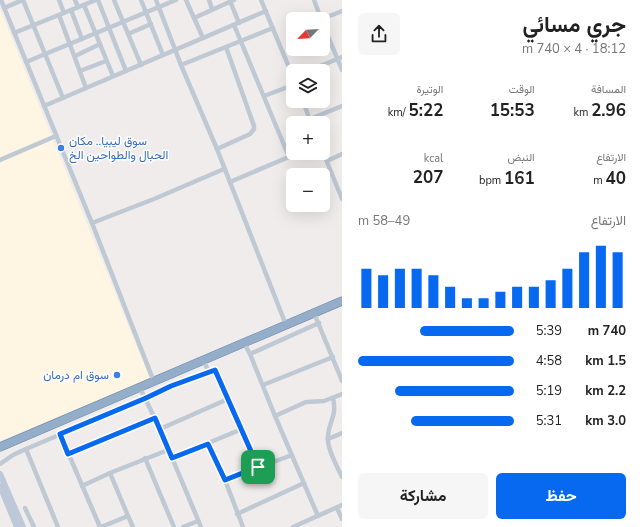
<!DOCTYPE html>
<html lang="ar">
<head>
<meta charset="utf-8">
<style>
	body { margin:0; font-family:"Nunito Sans",Vazirmatn,sans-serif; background:#f6f6f6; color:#222; direction:rtl; height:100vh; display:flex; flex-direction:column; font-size:15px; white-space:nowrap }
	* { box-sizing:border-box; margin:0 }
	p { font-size:13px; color:#767676 }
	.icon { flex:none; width:22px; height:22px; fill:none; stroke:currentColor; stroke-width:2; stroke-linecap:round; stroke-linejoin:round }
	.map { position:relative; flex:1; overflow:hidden; direction:ltr }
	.panel { display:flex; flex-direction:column; background:#fff; width:300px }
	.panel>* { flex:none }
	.needle { width:26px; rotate:246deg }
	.controls { position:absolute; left:286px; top:12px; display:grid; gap:8px }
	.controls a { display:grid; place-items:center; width:44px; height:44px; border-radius:6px; background:#fff; box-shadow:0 4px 16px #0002; font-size:20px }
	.pin { position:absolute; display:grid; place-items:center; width:34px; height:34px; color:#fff; margin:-17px; border-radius:8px; box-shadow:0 2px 6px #0006 }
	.round { display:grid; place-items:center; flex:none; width:42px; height:42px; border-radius:6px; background:#f6f6f6 }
	.headline { display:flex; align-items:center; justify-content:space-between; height:68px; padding:0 16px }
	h1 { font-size:22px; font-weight:700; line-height:30px }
	.figures { display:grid; grid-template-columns:repeat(3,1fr); gap:6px; height:68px; padding:4px 16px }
	.figures div { display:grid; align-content:center }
	.figures b { font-size:17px; font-weight:700 }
	.figures small { font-size:11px; font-weight:400 }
	.figures p { font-size:11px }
	.chart { height:112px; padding:8px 16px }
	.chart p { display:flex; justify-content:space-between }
	.chart svg { width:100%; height:72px; margin-top:4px; stroke:#0669f0; stroke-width:6 }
	.primary-button { display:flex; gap:8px; margin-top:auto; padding:8px 16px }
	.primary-button a { flex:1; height:46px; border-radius:6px; background:#0669f0; color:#fff; font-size:16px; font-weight:700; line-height:46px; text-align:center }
	.primary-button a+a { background:#f6f6f6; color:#222 }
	ul { padding:0 16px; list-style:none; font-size:13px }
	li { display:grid; grid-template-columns:64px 48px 1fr; align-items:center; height:30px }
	li i { height:10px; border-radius:5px; background:#0669f0 }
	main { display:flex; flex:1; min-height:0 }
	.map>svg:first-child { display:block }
	.commercial { fill:#fef6e2 }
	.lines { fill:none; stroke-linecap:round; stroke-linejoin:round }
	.trunk-casing { stroke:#6a89ad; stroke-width:9 }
	.minor { stroke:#bec9d4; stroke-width:4.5 }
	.secondary { stroke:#bdc9d8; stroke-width:6 }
	.trunk { stroke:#94adc8; stroke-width:8 }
	.route-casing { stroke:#fff; stroke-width:8 }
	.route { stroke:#0669f0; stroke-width:5 }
	.shop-dot { fill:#3f7fe0; stroke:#fff; stroke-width:1.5 }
	.labels { text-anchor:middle; stroke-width:3; stroke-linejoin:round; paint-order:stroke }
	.shop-label { font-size:12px; fill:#366cbe; stroke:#fff; text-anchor:start }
</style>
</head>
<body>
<main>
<section class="panel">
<div class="headline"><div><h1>جري مسائي</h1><p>18:12 · 4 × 740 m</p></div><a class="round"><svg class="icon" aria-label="share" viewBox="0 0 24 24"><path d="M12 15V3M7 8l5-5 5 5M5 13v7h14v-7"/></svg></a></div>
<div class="figures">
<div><p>المسافة</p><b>2.96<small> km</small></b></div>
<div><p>الوقت</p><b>15:53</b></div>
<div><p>الوتيرة</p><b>5:22<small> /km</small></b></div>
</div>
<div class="figures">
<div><p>الارتفاع</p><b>40<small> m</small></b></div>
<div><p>النبض</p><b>161<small> bpm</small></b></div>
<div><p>kcal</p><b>207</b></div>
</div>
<div class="chart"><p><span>الارتفاع</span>49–58 m</p>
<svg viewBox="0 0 160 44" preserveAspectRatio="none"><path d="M5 44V20M15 44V24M25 44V20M35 44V20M45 44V24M55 44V31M65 44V38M75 44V38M85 44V34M95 44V31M105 44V31M115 44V27M125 44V20M135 44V10M145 44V6M155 44V10"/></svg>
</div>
<ul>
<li><b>740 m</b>5:39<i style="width:60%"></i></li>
<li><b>1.5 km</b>4:58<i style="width:100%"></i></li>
<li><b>2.2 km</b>5:19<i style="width:76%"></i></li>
<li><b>3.0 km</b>5:31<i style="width:66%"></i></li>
</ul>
<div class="primary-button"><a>حفظ</a><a>مشاركة</a></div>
</section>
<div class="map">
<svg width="342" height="527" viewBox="0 0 342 527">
	<rect width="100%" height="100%" fill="#f0ecec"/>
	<path class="commercial" d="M0 9 150 379 0 441Z"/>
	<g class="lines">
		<g class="trunk-casing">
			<path id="trunk" d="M0 447 342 301"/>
		</g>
		<g class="minor">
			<path d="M1 0 92 223 154 382"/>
			<path d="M23 0 63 98"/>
			<path d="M59 0 64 13"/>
			<path d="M75 0 78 7"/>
			<path d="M98 0 126 71"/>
			<path d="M114 0 141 65"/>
			<path d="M141 0 163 55"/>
			<path d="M156 0 181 65 217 149 286 325"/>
			<path d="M186 0 203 38"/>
			<path d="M209 0 212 9"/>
			<path d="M261 0 293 77"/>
			<path d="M314 0 321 19"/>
			<path d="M230 1 239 23"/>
			<path d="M84 5 113 76"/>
			<path d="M4 8 23 0"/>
			<path d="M71 10 82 39"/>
			<path d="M59 15 86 88"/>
			<path d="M194 18 234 0"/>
			<path d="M322 19 342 11"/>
			<path d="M323 24 342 70"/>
			<path d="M234 25 289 157"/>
			<path d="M14 33 96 0"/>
			<path d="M128 34 151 24"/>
			<path d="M75 56 100 44"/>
			<path d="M26 62 176 0"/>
			<path d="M181 65 273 28"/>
			<path d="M80 71 106 61"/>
			<path d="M308 71 342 57"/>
			<path d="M264 96 293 85"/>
			<path d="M303 101 311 123"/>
			<path d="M44 106 266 11"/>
			<path d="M310 119 342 106"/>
			<path d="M217 149 250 134 254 129V126L226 47"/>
			<path d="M323 152 342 199"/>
			<path d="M0 160 56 136"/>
			<path d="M327 161 342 154"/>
			<path d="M230 182 298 153"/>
			<path d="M92 223 154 199 224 169"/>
			<path d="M314 313 342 381"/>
			<path d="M244 343 250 354 275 416 318 516"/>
			<path d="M250 354 319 323"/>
			<path d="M203 360 209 372"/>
			<path d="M263 385 333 357"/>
			<path d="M140 388 160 429 201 527"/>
			<path d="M333 398C337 417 330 418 328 435 326 447 337 466 342 477"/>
			<path d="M275 416 306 402 324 401 342 394"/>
			<path d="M160 429 228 399"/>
			<path d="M60 434 100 527"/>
			<path d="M328 439 342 433"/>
			<path d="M208 444 225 480 243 527"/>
			<path d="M26 449 58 527"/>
			<path d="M68 454 155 418"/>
			<path d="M145 458 174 527"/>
			<path d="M172 458 242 429"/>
			<path d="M0 464 13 455 26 449 146 398 171 386 215 370 258 467"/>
			<path d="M225 480 292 455"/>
			<path d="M82 486 110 473"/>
			<path d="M25 508 34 527"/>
			<path d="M337 508 342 519"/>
			<path d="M237 514 304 483"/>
			<path d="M128 516 133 527"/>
			<path d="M101 527 128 516 110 473 168 450"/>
			<path d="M183 527 198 521"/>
			<path d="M293 527 342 505"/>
		</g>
		<g class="secondary">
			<path d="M0 474 23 527"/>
			<path d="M0 486 17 527"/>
		</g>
		<use href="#trunk" class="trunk"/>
	</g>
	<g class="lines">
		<g class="route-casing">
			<path id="route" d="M215 370 258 467 225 480 208 444 172 458 155 418 68 454 60 434 146 398 171 386Z"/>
		</g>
		<use href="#route" class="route"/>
	</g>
	<g class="shop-dot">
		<circle cx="61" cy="148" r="4"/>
		<circle cx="117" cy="375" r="4"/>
	</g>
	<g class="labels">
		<g class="shop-label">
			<text x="69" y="145">سوق ليبيا.. مكان<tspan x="69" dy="14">الحبال والطواحين الخ</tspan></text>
			<text x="109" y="379" text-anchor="end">سوق ام درمان</text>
		</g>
	</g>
</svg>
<div class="controls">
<a><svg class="needle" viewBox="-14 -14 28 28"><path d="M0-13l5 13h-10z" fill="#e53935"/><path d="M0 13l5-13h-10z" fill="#767676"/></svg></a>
<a><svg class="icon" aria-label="layers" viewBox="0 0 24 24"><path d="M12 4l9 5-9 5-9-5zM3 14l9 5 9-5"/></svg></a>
<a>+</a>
<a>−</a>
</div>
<div class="pin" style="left:258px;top:467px;background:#1e9e55"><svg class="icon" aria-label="arrive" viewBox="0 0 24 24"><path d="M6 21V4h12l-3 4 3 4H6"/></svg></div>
</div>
</main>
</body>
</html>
